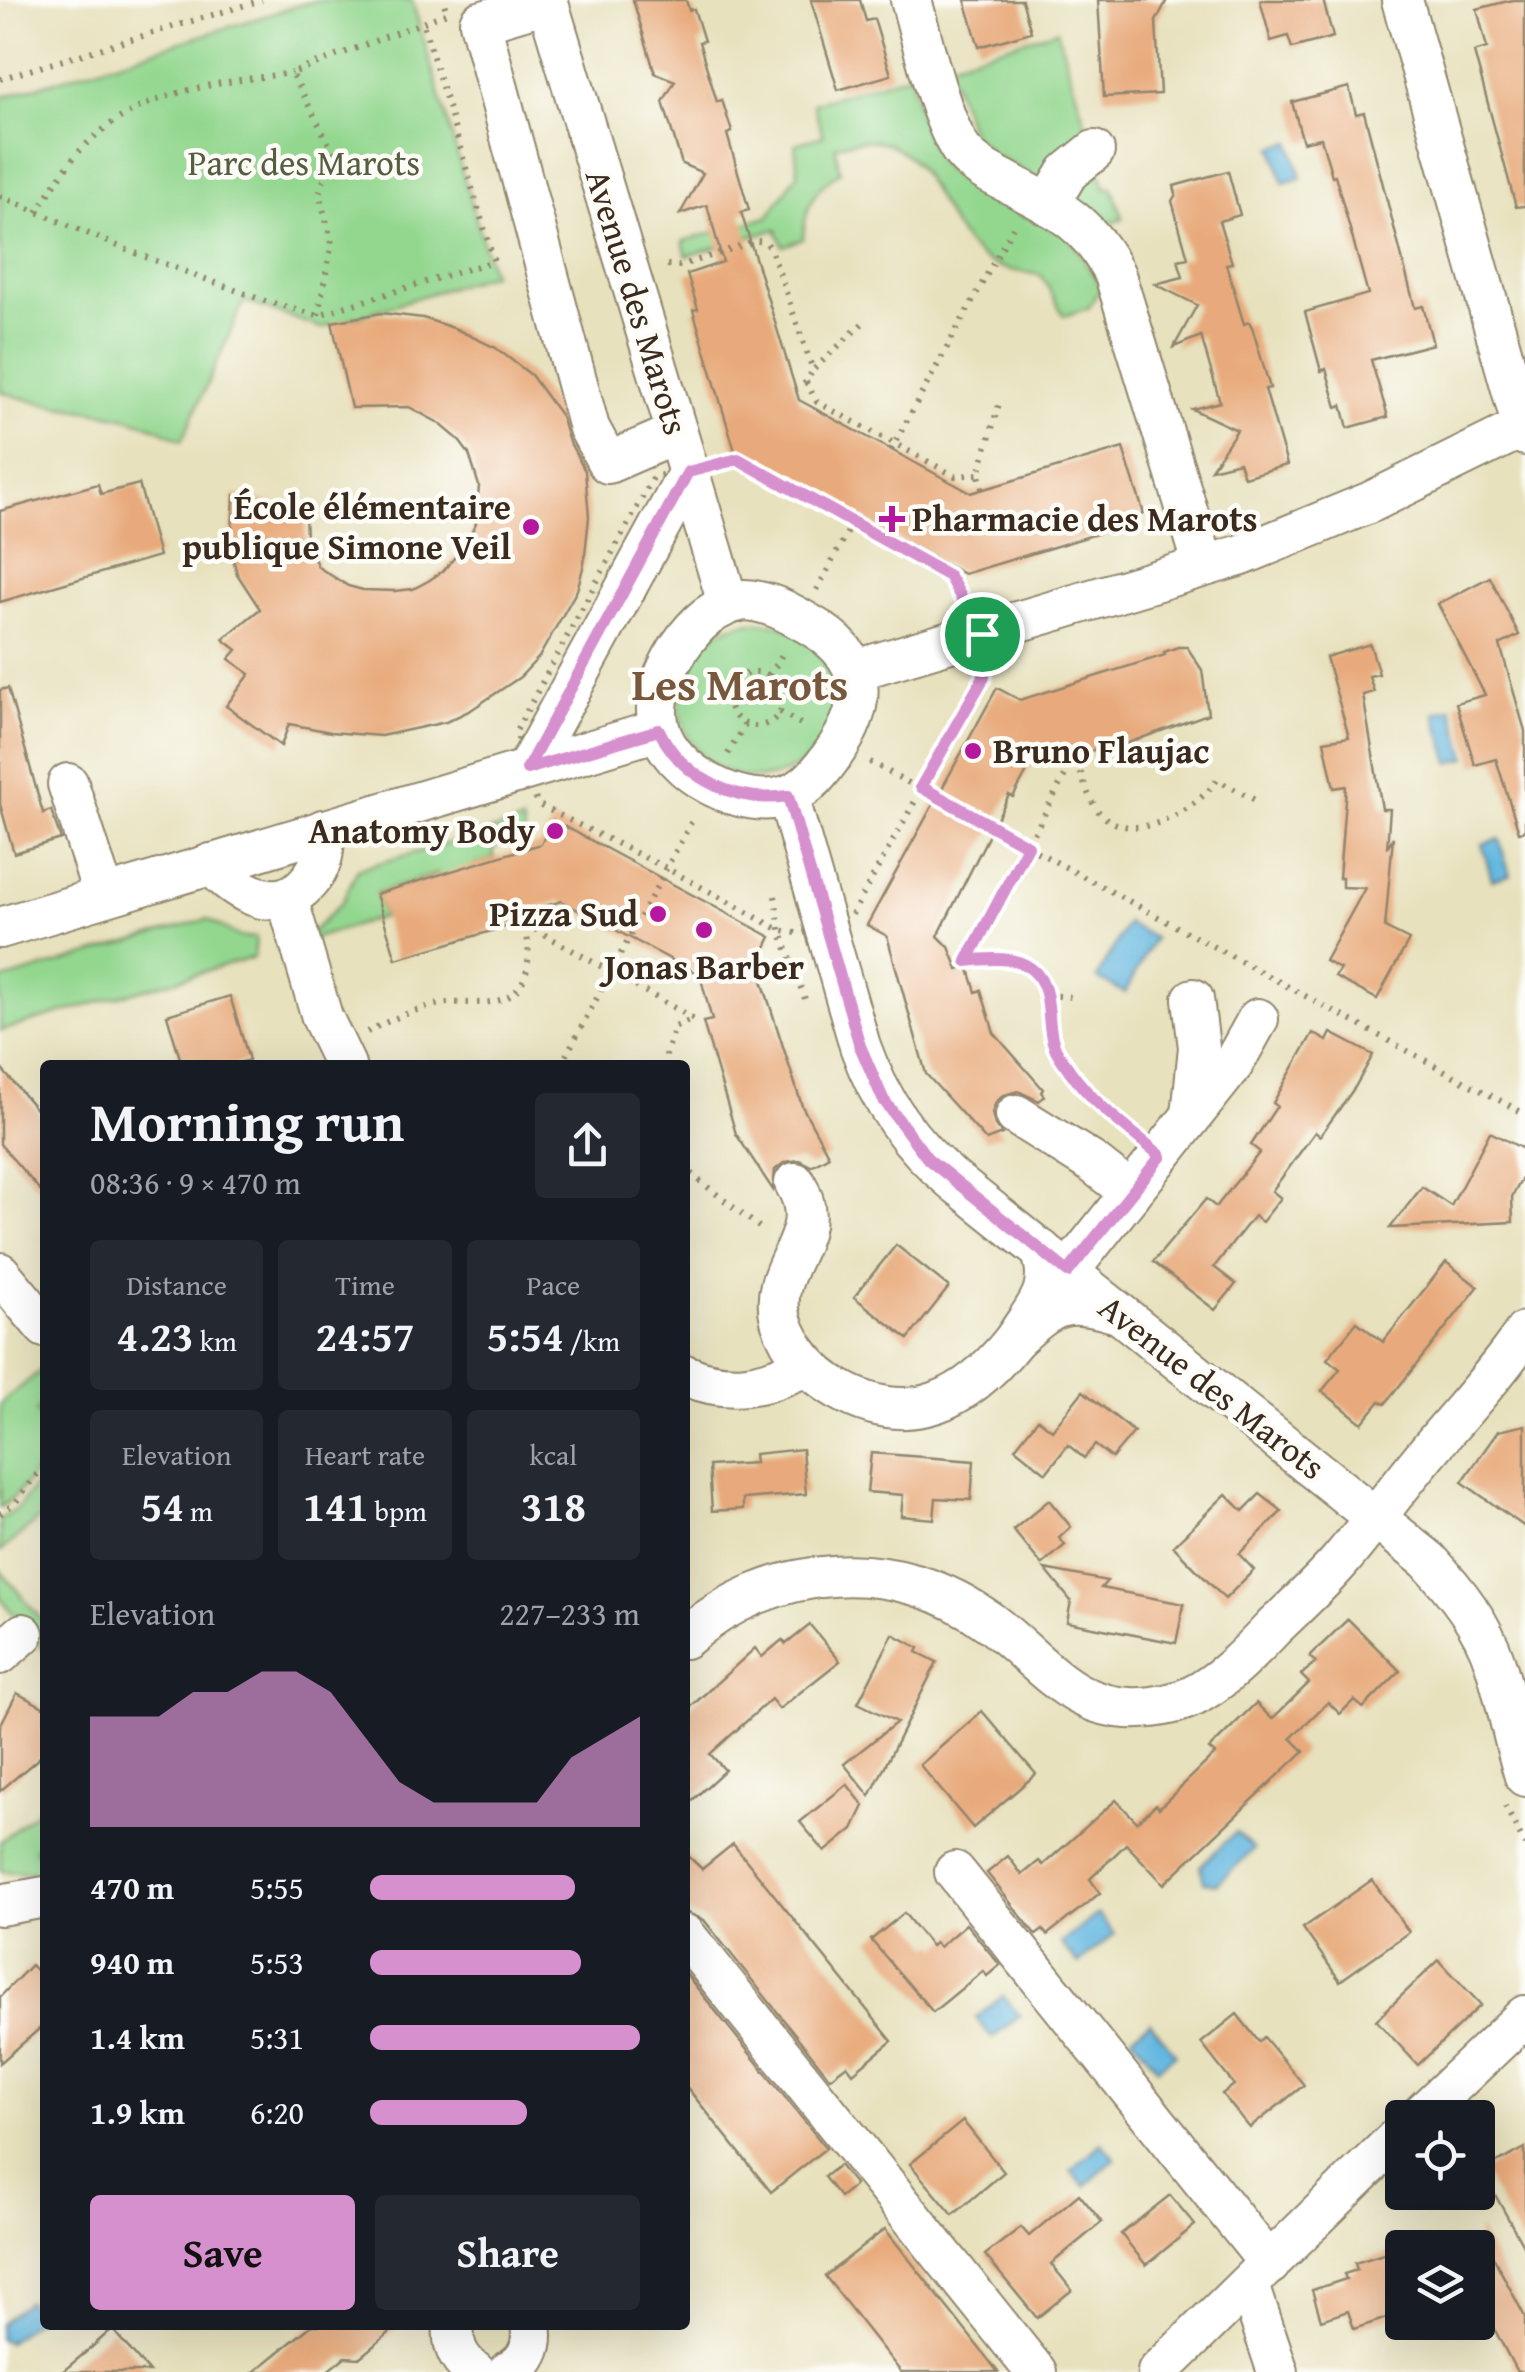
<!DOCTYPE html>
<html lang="en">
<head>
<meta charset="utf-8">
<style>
	body { margin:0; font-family:"Gentium Book Plus",serif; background:#242831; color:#f1f3f6; height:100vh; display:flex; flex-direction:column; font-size:38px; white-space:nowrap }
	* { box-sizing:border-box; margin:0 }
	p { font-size:32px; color:#9ea1a6 }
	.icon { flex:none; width:55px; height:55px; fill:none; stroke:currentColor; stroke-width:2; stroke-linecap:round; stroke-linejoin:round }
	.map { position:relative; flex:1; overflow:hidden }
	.details { position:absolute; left:40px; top:1060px; width:650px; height:1270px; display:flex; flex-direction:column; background:#171b24; border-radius:10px; box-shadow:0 10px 40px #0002 }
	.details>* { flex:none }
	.controls { position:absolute; left:1385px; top:2100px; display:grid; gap:20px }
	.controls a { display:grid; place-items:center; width:110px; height:110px; border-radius:10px; background:#171b24; box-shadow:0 10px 40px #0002; font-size:50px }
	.pin { position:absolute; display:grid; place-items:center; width:85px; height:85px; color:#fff; margin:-42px; border:5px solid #fff; border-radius:50%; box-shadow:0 2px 10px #0007 }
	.round { display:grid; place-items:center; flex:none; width:105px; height:105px; border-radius:10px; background:#242831 }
	.headline { display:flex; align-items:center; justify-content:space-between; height:170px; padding:0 50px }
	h1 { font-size:55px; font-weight:800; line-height:75px }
	.stats { display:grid; grid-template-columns:repeat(3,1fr); gap:15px; height:170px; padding:10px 50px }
	.stats div { display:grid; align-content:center; border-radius:10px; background:#242831; text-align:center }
	.stats b { font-size:42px; font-weight:800 }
	.stats small { font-size:28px; font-weight:400 }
	.stats p { font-size:28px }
	.chart { height:280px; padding:20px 50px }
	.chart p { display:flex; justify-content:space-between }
	.chart svg { width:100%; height:180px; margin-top:10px; fill:#d690ce; opacity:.7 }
	.cta { display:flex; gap:20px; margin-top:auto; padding:20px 50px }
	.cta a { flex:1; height:115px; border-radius:10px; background:#d690ce; color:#111; font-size:40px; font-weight:800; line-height:115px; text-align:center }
	.cta a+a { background:#242831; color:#f1f3f6 }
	ul { padding:0 50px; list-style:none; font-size:32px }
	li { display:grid; grid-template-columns:160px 120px 1fr; align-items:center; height:75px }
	li i { height:25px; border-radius:12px; background:#d690ce }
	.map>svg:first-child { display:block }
	.green { fill:#93d78f; stroke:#678056; stroke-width:2.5 }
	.water { fill:#64b7e0; stroke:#50707f; stroke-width:2.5 }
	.building { fill:#e8aa7b }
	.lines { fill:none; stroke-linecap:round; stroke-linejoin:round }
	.minor-casing { stroke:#91866e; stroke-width:44 }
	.path { stroke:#91866e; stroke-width:6; stroke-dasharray:2.5 8; stroke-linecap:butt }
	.minor { stroke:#fff; stroke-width:40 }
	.route-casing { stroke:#fff; stroke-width:20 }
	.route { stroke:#d690ce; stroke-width:12 }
	.poi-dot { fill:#b5179e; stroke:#fdfcf7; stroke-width:4 }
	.labels { text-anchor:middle; stroke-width:9; stroke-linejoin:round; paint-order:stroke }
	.park-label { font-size:35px; fill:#555e40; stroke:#fdfcf7 }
	.street-label { font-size:35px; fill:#3b2a1e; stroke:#fdfcf7 }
	.poi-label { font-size:35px; font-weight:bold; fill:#3b2a1e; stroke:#fdfcf7; text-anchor:end }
	.district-label { font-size:45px; font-weight:bold; fill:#78573f; stroke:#fdfcf7 }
</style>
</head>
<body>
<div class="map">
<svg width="1525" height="2372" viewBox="0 0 1525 2372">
	<rect width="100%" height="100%" fill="#fdfcf7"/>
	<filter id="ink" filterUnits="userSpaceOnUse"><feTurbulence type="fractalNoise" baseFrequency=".01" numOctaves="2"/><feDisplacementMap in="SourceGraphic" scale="20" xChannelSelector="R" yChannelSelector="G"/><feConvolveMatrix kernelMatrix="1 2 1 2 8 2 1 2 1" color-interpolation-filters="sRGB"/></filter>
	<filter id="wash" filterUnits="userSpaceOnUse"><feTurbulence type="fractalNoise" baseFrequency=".0048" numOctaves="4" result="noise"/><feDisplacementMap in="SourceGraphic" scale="40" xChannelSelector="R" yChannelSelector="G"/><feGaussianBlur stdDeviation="2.25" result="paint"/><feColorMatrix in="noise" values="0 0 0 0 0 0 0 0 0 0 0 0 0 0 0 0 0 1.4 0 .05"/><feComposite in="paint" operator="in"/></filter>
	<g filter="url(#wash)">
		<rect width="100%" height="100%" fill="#e7e1bd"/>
		<g class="green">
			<path d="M316 0H412L492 274 321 328 244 301 182 441C122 404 64 415 0 391V98Z"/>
			<path d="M1057 30 1105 188 1112 187 1123 219 1109 224 1099 213 991 153 971 132 947 64Z"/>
			<path d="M910 74C919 109 925 157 957 179 979 194 1004 205 1026 217L1029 213 1067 234 1101 287 1088 308 1064 316 1041 275C1020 272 999 270 981 257 927 217 929 115 835 146L840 172C813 188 805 208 803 239L783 246 776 229 687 256 683 241 768 217 798 173 795 144 823 136 813 103Z"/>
			<circle cx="757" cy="700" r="78"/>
			<path d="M522 822 525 835 493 847 494 858 439 878 437 874 376 893 383 917 312 939 310 934 342 902 358 869Z"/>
			<path d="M207 919 240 937 256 938 254 957 0 1031V981Z"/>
			<path d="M45 1367V1404L36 1411C62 1445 29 1487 0 1508V1404Z"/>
			<path d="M45 1473V1514L0 1552V1520L17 1509Z"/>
			<path d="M0 1570 45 1624V1652L0 1598Z"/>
			<path d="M45 1804V1839L34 1849 45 1863V1874L0 1871V1842Z"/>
		</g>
		<g class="water">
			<path d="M1291 142 1301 178 1283 183 1273 147Z"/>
			<path d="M1452 708 1467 758 1450 763 1435 713Z"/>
			<path d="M1499 839 1510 875 1492 880 1482 844Z"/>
			<path d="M1127 923 1154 938 1125 993 1097 978Z"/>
			<path d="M1236 1832 1254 1849 1217 1884 1204 1882 1200 1866Z"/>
			<path d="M1098 1914 1114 1934 1078 1964 1061 1943Z"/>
			<path d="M1003 1996 1020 2016 992 2038 976 2018Z"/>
			<path d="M1150 2022 1176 2054 1158 2068 1132 2036Z"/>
			<path d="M1101 2143 1115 2159 1085 2186 1071 2171Z"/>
			<path d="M28 2301 40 2317 8 2342 0 2339V2323Z"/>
		</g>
		<g id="blocks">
			<g class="building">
				<path d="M633 0H686L689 10 694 9 704 41 699 42 717 102 722 100 732 132 727 134 749 210 741 212 799 400 971 493 1123 448 1144 514 1108 525 1110 530 964 574 735 451 693 310 698 309 687 274 723 262 707 205 680 214 703 173 682 164 663 102 675 81 655 73Z"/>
				<path d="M811 0H860L866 21 874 19 891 75 838 90Z"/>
				<path d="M965 0H1022L1031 32 979 47Z"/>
				<path d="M1098 0H1167L1156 21 1160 94 1104 97Z"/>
				<path d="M1260 0H1323L1333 37 1292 48 1288 36 1271 41Z"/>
				<path d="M1512 0H1525V206L1516 207 1474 52 1487 48 1477 9Z"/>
				<path d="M1349 87 1356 114 1364 112 1415 308 1423 306 1433 344 1371 360 1388 417 1348 428 1342 405 1337 407 1326 369 1321 371 1305 312 1368 294 1335 175 1332 176 1321 138 1303 142 1292 102Z"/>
				<path d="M1228 171 1240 215 1219 221 1232 263 1226 264 1244 324 1249 322 1252 327 1270 388 1265 389 1287 465 1244 477 1239 462 1211 469 1237 430 1192 409 1220 402 1201 336 1174 347 1197 305 1155 284 1183 277 1178 260 1188 258 1172 201 1176 194 1174 186Z"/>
				<path d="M381 313 423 318 456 329 496 348 531 375 561 416 568 439 585 471 589 517 584 564 577 590 539 657 520 677 471 710 446 722 381 736 331 732 289 724 281 746 226 706 250 674 229 659 237 650 223 639 260 609 237 574 231 550 234 495 305 510 306 541 318 567 348 586 363 590 395 591 413 589 428 581 443 571 466 544 476 523 479 486 469 454 458 439 439 423 409 407 351 408 332 322Z"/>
				<path d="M98 484 101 494 139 484 159 556 0 602V511Z"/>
				<path d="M1490 577 1519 635 1500 645 1525 731V831L1519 832 1496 759 1475 765 1456 703 1485 695 1438 604Z"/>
				<path d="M1370 644 1379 674 1369 676 1374 692 1363 695 1382 809H1390L1387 848 1393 837 1385 928 1409 940 1377 999 1335 977 1340 969 1325 961 1365 888 1342 887V878H1339L1346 786 1334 788 1324 741 1349 737 1326 657Z"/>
				<path d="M1178 647H1187L1202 670 1208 714 1125 744 1124 740 1081 754 1080 750 1056 753 1040 748 1013 797 1009 795 938 936 949 947 958 969 968 966 976 992 981 990 994 1033 1043 1089 1041 1092 1044 1096 1039 1101 1018 1091 1004 1095 996 1102 992 1113 995 1125 1002 1134 986 1140 926 1074 887 936 867 925 997 688 1020 700 1165 655 1164 652Z"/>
				<path d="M8 688 43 813 51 810 61 839 14 853 0 804V690Z"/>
				<path d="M553 820 771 937 757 965 802 1106 829 1156 811 1166 799 1160 785 1162 775 1170 773 1190 736 1134 703 1022 712 1020 700 975 561 901 516 915 519 923 396 959 376 894 541 844Z"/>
				<path d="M230 996 249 1060 232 1065H182L167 1015Z"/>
				<path d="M1313 1033 1327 1041 1331 1033 1373 1055 1355 1087 1320 1136 1315 1132 1272 1191 1281 1198 1262 1222 1254 1216 1214 1267 1236 1284 1215 1310 1153 1262 1206 1199 1216 1207 1260 1152 1251 1145 1277 1106 1273 1103Z"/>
				<path d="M0 1067 45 1120V1196L0 1144Z"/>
				<path d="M1490 1132 1525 1150V1173L1512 1197 1513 1222 1390 1228 1422 1187 1451 1206Z"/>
				<path d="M896 1245 949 1287 908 1339 854 1297Z"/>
				<path d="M1446 1262 1478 1287 1385 1404 1380 1401 1362 1423 1322 1391 1340 1369 1327 1359 1357 1322 1383 1342Z"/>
				<path d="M1083 1391 1134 1432 1112 1458 1095 1445 1084 1458 1068 1445 1046 1473 1015 1448 1038 1419 1052 1430Z"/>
				<path d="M1525 1425V1527L1462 1482 1498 1431Z"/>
				<path d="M802 1449 806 1494 743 1499V1509L712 1511 709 1466 755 1463 754 1454Z"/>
				<path d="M871 1453 974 1461 971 1500 936 1498 934 1519 901 1516 903 1495 867 1492Z"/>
				<path d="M1226 1494 1243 1511 1260 1494 1282 1511 1239 1554 1254 1570 1225 1599 1173 1546Z"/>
				<path d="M1049 1500 1071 1527 1059 1538 1065 1545 1042 1565 1013 1530Z"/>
				<path d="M1045 1569 1107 1581 1101 1588 1184 1604 1176 1643 1067 1622 1071 1601Z"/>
				<path d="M1348 1619 1400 1671 1363 1708 1354 1700 1340 1714 1328 1702 1291 1738 1304 1751 1164 1884 1126 1844 1090 1879 1100 1893 1047 1935 1043 1930 1036 1935 987 1873 1008 1856 1022 1875 1039 1861 1043 1865 1116 1800 1137 1822 1156 1804 1159 1808 1215 1754 1209 1749 1256 1703 1272 1719 1309 1683 1301 1675 1316 1662 1310 1656Z"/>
				<path d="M810 1625 840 1661 779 1709 771 1699 710 1754 725 1770 685 1807V1712L755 1648 762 1657 782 1640 786 1644Z"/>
				<path d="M893 1634 919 1648 917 1652 937 1662 870 1796 844 1764 897 1722 858 1703Z"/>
				<path d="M17 1693 45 1708V1753L0 1791V1726Z"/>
				<path d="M982 1711 1036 1774 973 1828 920 1765Z"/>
				<path d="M847 1784 864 1806 853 1829 825 1852 800 1822Z"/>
				<path d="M733 1844 892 2041 853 2073 847 2065 830 2078 704 1920 685 1912V1853L702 1869Z"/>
				<path d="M1372 1880 1409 1932 1340 1981 1303 1928Z"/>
				<path d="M904 1913 931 1946 935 1943 939 1947 966 1924 1000 1965 987 1976 983 1971 933 2012 871 1940Z"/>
				<path d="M1439 1960 1481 2005 1418 2065 1376 2020Z"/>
				<path d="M31 1965 45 1980V2024L0 2063V1997Z"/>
				<path d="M685 1973 826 2148 771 2192 685 2085Z"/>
				<path d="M1237 2014 1259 2042 1264 2037 1304 2085 1250 2128 1222 2094 1234 2085 1201 2043Z"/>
				<path d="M963 2121 1004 2172 953 2215 910 2164Z"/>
				<path d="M1525 2148V2249L1482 2171Z"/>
				<path d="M839 2165 855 2185 840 2197 824 2177Z"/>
				<path d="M1079 2194 1102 2222 1051 2264 1072 2290 1037 2318 985 2255 1021 2227 1029 2236Z"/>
				<path d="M1170 2195 1195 2225 1146 2265 1121 2234Z"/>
				<path d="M1478 2228 1525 2317V2372H1517L1478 2298Z"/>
				<path d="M885 2229 954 2316 998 2372H901L825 2276Z"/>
				<path d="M1402 2248V2313L1354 2329 1348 2311 1321 2320 1312 2290 1346 2279 1344 2274 1357 2270 1355 2263Z"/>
				<path d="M312 2325H399L359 2358 345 2357 326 2372H254Z"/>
				<path d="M112 2329 149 2372H62L92 2347Z"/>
			</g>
		</g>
	</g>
	<g filter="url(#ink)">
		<use href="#blocks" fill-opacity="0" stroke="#91866e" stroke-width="2.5"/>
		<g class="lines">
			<g class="minor-casing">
				<g id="minor">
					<path d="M547 0 728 603"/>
					<path d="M911 0C922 38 941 124 963 152 975 166 991 174 1007 182 1059 210 1087 220 1115 275L1204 566"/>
					<path d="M1402 0 1525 435"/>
					<path d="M547 2 480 22 589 428 608 463 677 433"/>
					<path d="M1048 205 1068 172 1094 151"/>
					<path d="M744 600C768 601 786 611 807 623 867 656 871 700 833 754 821 771 808 788 789 795 745 813 669 773 659 727 652 699 664 672 679 648 696 623 714 606 744 600Z"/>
					<path d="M856 670 1242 555 1371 502 1525 426"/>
					<path d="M527 769 689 472"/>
					<path d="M68 784 104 896"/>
					<path d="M788 796 860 1046C879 1100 909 1144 954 1181L1428 1560C1456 1591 1482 1623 1495 1663 1507 1700 1513 1739 1525 1776"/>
					<path d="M211 864C236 891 277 918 308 882 322 866 325 852 323 830"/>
					<path d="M287 898 322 1017 345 1065"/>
					<path d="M0 928 659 730"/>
					<path d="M1016 1115 1093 1163 1131 1193"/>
					<path d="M1192 1115 1199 1047 1193 999"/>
					<path d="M795 1183C828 1237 766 1266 781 1320 790 1349 812 1374 838 1389 911 1431 968 1399 1015 1339"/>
					<path d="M1041 1250C1056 1290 1035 1307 1015 1339 1052 1306 1063 1296 1114 1312"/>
					<path d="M1068 1272 1233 1064 1258 1019"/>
					<path d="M0 1273 45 1327"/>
					<path d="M685 1375C729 1394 765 1386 807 1365"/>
					<path d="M685 1638C771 1562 898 1553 991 1623 1045 1664 1076 1717 1152 1707 1169 1705 1188 1700 1202 1691 1230 1674 1253 1649 1275 1626 1297 1605 1320 1584 1340 1561 1369 1527 1396 1490 1425 1455 1458 1415 1496 1375 1525 1332"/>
					<path d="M0 1654 23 1634"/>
					<path d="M955 1872 1270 2264"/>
					<path d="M0 1905 45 1897"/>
					<path d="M685 1935 1036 2372"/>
					<path d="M1418 2118 1525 2016"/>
					<path d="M1249 2285 1278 2372"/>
					<path d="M454 2325C452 2346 458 2359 475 2372"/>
					<path d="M508 2372C527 2363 535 2346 531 2325"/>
					<path d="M1158 2372 1402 2133"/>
				</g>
			</g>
			<g class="path">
				<path d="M0 79 262 0"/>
				<path d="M0 196 127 250 265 301 318 315 494 261 422 20"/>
				<path d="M37 212C50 193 62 171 77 154 132 91 215 83 292 73"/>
				<path d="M667 265 679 266 757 241 766 242 771 249 813 370 866 320"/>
				<path d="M318 315 332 243 319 193 334 154 292 73 447 13 443 0"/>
				<path d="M806 382 817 402 955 476 979 474"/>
				<path d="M795 390 806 382 813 370"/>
				<path d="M891 450 1013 227"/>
				<path d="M739 459 949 576 982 634 984 677 850 918 801 934 780 930 666 868 537 804 516 731 654 476 689 472Z"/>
				<path d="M982 489 979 474 1000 400"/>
				<path d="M817 590 856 516"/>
				<circle cx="756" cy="699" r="27"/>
				<path d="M770 676 785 649"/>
				<path d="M780 712 806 727"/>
				<path d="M728 754 745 724"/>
				<path d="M870 762 1525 1114"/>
				<path d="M775 896 780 930 805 999"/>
				<path d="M1047 995 1074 997"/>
				<path d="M367 1032C389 1020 415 1009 440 1004 459 1001 478 1005 496 1001 533 994 532 950 524 923L694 1019 675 1027 663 1065"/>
				<path d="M561 1065 694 817"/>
				<path d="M1133 1132C1104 1107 1070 1082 1054 1045 1048 1031 1050 1014 1047 999 1038 956 1002 957 967 961L1075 756C1082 774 1087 800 1101 814 1135 847 1196 810 1217 780L1257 801"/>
				<path d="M685 1165 696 1178 764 1231"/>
				<path d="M0 1514 15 1503 45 1464"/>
				<path d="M1505 1806 1525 1845"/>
			</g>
			<use href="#minor" class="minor"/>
		</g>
	</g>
	<g class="lines" filter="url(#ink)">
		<g class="route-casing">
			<path id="route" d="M738 459 949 576 982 634 984 677 921 787 1028 846 967 961C1006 956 1044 956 1048 1006 1050 1019 1049 1032 1054 1045 1057 1054 1065 1063 1070 1071 1094 1105 1130 1130 1161 1156L1068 1272 928 1159 883 1099 860 1046 788 796C735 804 682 778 659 730L527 769 688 472Z"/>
		</g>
		<use href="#route" class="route"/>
	</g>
	<g class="poi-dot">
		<path d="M887 504h10v10h10v10h-10v10h-10v-10h-10v-10h10z"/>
		<circle cx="531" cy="527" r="10"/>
		<circle cx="973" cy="751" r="10"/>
		<circle cx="555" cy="831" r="10"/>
		<circle cx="658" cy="914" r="10"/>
		<circle cx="704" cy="930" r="10"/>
	</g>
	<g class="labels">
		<g class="park-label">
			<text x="304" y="175">Parc des Marots</text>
		</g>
		<g class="street-label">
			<text transform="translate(637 302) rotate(73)" y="12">Avenue des Marots</text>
			<text transform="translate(1212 1387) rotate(38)" y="12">Avenue des Marots</text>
		</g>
		<g class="poi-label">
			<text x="511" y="519">École élémentaire<tspan x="511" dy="40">publique Simone Veil</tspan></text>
			<text x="912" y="531" text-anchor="start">Pharmacie des Marots</text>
			<text x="993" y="763" text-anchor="start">Bruno Flaujac</text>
			<text x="535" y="843">Anatomy Body</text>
			<text x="638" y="926">Pizza Sud</text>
			<text x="704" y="979" text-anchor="middle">Jonas Barber</text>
		</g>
		<g class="district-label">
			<text x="740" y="700">Les Marots</text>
		</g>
	</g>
</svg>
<div class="controls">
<a><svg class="icon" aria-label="locate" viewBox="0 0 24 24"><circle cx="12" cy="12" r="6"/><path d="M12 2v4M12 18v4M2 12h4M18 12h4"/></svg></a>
<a><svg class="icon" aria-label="layers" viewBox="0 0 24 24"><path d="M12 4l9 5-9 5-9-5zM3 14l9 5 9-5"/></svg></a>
</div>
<div class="pin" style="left:982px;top:634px;background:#1e9e55"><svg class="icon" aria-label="arrive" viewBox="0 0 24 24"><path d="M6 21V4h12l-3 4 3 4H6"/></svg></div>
<section class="details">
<div class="headline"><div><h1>Morning run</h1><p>08:36 · 9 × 470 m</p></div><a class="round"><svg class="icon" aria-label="share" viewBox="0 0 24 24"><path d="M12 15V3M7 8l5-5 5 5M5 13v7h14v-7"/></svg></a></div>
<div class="stats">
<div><p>Distance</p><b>4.23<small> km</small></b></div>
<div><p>Time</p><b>24:57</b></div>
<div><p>Pace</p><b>5:54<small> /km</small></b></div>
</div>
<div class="stats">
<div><p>Elevation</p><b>54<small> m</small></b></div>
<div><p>Heart rate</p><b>141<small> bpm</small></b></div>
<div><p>kcal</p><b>318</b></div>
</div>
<div class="chart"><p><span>Elevation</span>227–233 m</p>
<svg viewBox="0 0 160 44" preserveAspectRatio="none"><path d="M0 44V17L10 17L20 17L30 11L40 11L50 6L60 6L70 11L80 22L90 33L100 38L110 38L120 38L130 38L140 27L150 22L160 17V44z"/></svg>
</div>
<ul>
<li><b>470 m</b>5:55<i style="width:76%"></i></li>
<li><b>940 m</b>5:53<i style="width:78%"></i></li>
<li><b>1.4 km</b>5:31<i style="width:100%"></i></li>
<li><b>1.9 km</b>6:20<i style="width:58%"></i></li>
</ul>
<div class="cta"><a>Save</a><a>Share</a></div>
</section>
</div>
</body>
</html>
